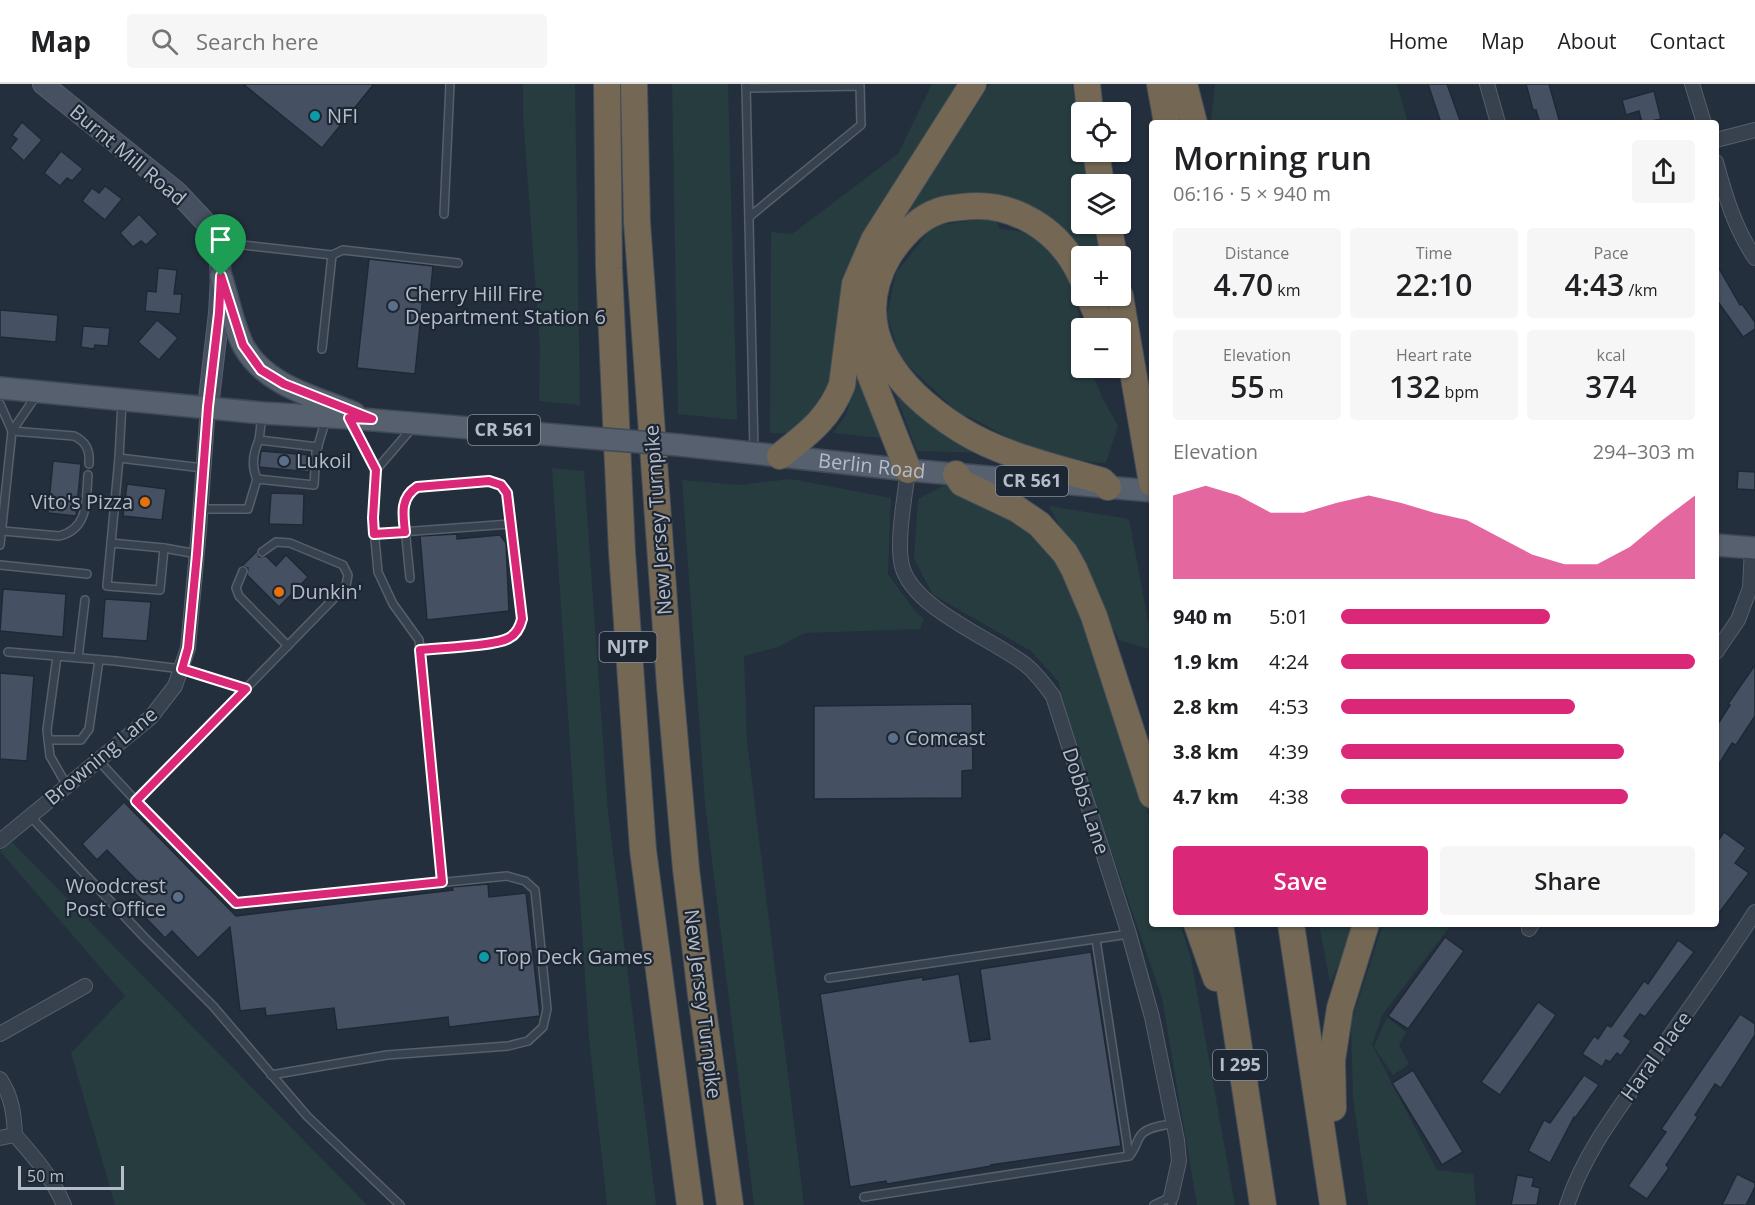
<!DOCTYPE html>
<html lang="en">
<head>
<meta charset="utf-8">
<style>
	body { margin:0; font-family:"Open Sans",sans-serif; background:#f6f6f6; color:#202124; height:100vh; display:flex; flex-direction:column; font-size:22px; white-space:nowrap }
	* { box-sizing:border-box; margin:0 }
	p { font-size:20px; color:#757577 }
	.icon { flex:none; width:33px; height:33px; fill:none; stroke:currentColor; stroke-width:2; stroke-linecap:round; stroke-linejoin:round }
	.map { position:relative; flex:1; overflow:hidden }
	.drawer { position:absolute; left:1149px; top:36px; width:570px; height:807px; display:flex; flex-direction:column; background:#fff; border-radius:6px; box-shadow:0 2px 4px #0004 }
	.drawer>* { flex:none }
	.buttons { position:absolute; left:1071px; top:18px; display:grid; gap:12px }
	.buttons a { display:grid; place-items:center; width:60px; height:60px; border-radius:6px; background:#fff; box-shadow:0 2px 4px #0004; font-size:30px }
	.scale { position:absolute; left:18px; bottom:15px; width:106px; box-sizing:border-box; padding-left:6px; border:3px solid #b4bcc9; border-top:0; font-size:16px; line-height:21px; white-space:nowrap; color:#b4bcc9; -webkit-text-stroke:4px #1d2633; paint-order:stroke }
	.pin { position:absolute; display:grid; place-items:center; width:51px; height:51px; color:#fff; margin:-62px -26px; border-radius:50% 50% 50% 0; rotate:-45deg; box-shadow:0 0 6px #0007 }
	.pin .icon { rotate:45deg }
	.round { display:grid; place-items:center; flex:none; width:63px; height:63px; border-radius:6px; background:#f6f6f6 }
	.overview { display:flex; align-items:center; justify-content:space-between; height:102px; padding:0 24px }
	h1 { font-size:33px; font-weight:600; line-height:45px }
	.metrics { display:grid; grid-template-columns:repeat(3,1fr); gap:9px; height:102px; padding:6px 24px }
	.metrics div { display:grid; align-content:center; border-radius:6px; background:#f6f6f6; text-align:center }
	.metrics b { font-size:30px; font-weight:600 }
	.metrics small { font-size:16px; font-weight:400 }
	.metrics p { font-size:16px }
	.chart { height:168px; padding:12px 24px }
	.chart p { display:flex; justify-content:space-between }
	.chart svg { width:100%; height:108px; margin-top:6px; fill:#db2777; opacity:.7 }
	.action { display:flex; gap:12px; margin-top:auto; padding:12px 24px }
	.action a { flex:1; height:69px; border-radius:6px; background:#db2777; color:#fff; font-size:24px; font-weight:600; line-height:69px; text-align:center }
	.action a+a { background:#f6f6f6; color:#202124 }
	ul { padding:0 24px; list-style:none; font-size:20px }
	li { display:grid; grid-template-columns:96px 72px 1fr; align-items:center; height:45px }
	li i { height:15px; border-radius:8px; background:#db2777 }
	header { display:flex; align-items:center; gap:36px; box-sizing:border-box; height:84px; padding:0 30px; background:#fff; border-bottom:2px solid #e0e0e0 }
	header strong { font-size:28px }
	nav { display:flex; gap:33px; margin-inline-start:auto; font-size:21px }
	.search { width:420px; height:54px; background:#f6f6f6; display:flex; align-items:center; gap:15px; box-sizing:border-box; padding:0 21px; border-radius:6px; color:#757577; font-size:22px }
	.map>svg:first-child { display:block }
	.green { fill:#263c3f }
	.building { fill:#455162; stroke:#1f2835; stroke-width:1.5 }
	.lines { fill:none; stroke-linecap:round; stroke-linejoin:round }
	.lane-casing { stroke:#565f6c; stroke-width:10 }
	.street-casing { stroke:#565f6c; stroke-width:16 }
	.secondary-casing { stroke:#565f6c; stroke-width:22 }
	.primary-casing { stroke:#414a57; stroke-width:24 }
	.highway-casing { stroke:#434c59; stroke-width:28 }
	.lane { stroke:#38414e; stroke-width:7 }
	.street { stroke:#38414e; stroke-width:14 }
	.secondary { stroke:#465061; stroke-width:20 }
	.primary { stroke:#56606e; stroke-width:21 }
	.highway { stroke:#746855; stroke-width:26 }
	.primary-bridge-casing { stroke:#414a57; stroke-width:24; stroke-linecap:butt }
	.primary-bridge { stroke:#56606e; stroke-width:21 }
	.route-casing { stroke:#fff; stroke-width:12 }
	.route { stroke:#db2777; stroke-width:8 }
	.culture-dot { fill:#0f9aa8; stroke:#1d2633; stroke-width:2 }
	.service-dot { fill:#5c6f8a; stroke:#1d2633; stroke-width:2 }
	.food-dot { fill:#e8710a; stroke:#1d2633; stroke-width:2 }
	.labels { text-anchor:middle; stroke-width:4.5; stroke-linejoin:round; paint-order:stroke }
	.shield { fill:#1d2633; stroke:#878f9c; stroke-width:1.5 }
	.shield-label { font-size:18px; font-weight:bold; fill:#b4bcc9 }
	.poi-label { font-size:20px; fill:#b4bcc9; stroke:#1d2633; text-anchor:start }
	.street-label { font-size:20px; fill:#b4bcc9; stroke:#1d2633 }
</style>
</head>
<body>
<header>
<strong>Map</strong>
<div class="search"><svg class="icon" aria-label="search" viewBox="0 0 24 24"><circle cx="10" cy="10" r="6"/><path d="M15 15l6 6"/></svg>Search here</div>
<nav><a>Home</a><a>Map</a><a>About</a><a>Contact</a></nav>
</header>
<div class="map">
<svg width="1755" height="1121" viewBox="0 0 1755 1121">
	<rect width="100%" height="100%" fill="#242f3e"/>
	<g class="green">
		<path d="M523 0H575L580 321 539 317 540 263 523 32Z"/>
		<path d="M672 0H728L737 336 678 330Z"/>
		<path d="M932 0H960L924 64 834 299 811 335 791 349H770L771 148 792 150 898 70Z"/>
		<path d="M990 0H1072L1082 68H1083L1088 100H1082V140H1095L1100 172H1083L1076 161 1064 146 1039 127 999 113 899 141Z"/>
		<path d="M1215 0H1397L1408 39H1211Z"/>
		<path d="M994 133 1000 145 1026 148 1045 155 1073 193 1081 246 1082 284H1090L1103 315 1118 342 1106 379 1076 377 1029 365 970 333 962 332 900 274 887 231 896 189 933 142Z"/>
		<path d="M881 272 985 369 917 367Z"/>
		<path d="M859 290 891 355 833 349 846 331Z"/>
		<path d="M552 384 584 387 608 728 656 1121H607L589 954Z"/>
		<path d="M791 395 891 414 888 490 915 527 924 535 920 545 805 549 778 563 744 572 747 657 804 1121H754L705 719 682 396 739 401Z"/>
		<path d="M952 397 1056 465 1115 617 1152 743V840H1180L1191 875 1235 1121H1197L1162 914 1063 627 1059 598 1031 567 933 511 914 475 918 415Z"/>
		<path d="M1049 422 1129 435 1152 558V566L1119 556Z"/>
		<path d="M12 758 367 1121H115L71 969 125 912 0 767Z"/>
		<path d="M1319 840H1357L1330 899Z"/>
		<path d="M1383 840H1452L1382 931 1372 961 1437 1086 1473 1090 1476 1121H1368L1353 1014 1351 939Z"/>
		<path d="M1387 933 1406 948 1399 961 1409 980 1393 991 1374 963Z"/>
	</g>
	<g class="building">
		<path d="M243 0H374L322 64Z"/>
		<path d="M1428 0H1447L1461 39H1441Z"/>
		<path d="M1526 0H1549L1560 39H1540L1536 26H1533Z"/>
		<path d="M1654 7 1661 35 1642 39 1639 27 1626 31 1622 16Z"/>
		<path d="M22 38 42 56 24 77 10 64 17 55 12 51Z"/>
		<path d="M61 67 83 85 72 97 67 94 60 102 44 89Z"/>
		<path d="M105 102 122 115 105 136 82 117 92 104 99 109Z"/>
		<path d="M139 130 158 150 146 161 141 157 133 163 120 149Z"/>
		<path d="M369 175 433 182 430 213 423 212 415 290 357 284Z"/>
		<path d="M1716 179 1740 221 1742 220 1755 238V245L1743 253 1716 215Z"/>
		<path d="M158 184 177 186 174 210H182L180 230 145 227 147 207 156 208Z"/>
		<path d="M0 226 58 231 56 258 0 253Z"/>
		<path d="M157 236 178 254 159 276 138 258Z"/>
		<path d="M83 242 110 244 108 262 95 261 94 265 81 263Z"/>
		<path d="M261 367 310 371 309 388 259 383Z"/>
		<path d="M53 377 81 380 76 432 48 429Z"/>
		<path d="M1738 387 1755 388V406L1737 405Z"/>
		<path d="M127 400 166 405 162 436 123 432Z"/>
		<path d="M271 409 304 410 303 441 269 440Z"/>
		<path d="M457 450V455L500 451 506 459 509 527 427 536 420 452Z"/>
		<path d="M257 467 259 473 266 472 276 482 286 471 308 493 279 523 247 491 248 484 242 482Z"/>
		<path d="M3 505 66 510 63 553 0 547Z"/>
		<path d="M105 515 151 518 147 557 102 554Z"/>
		<path d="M1755 581V632L1736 661 1732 659 1716 685V643L1730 621 1728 620Z"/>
		<path d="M0 589 34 592 27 677 0 675Z"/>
		<path d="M972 620 973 686 962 687V714L814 715V622Z"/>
		<path d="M124 718 236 832 453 806 452 803 488 800 489 813 526 809 540 932 449 943 448 933 337 946 334 924 266 932 265 924 240 927 230 843 198 874 172 847 165 854 146 834 153 827 133 807 140 800 107 766 97 776 82 760Z"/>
		<path d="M1724 748 1746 764 1735 779 1749 789 1716 833V760Z"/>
		<path d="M1445 853 1464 867 1408 945 1388 932Z"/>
		<path d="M1678 856 1694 868 1645 933 1640 930 1624 952 1631 957 1621 972 1617 969 1610 978 1606 976 1602 983 1582 970 1594 952 1598 955 1607 941 1611 943 1644 897 1648 900Z"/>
		<path d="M1091 868 1121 1062 991 1081V1082L887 1100 886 1097 850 1103 820 910 923 893V896L959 890 970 958 990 955 980 885Z"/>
		<path d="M1538 918 1556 931 1500 1011 1481 998Z"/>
		<path d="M1740 930 1755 940V951L1721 1004 1715 1000 1695 1031 1698 1033 1666 1081 1669 1084 1647 1115 1628 1102 1666 1048 1661 1045Z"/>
		<path d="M1413 986 1463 1068 1442 1081 1392 999Z"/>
		<path d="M1584 991 1599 1001 1575 1034 1574 1033 1550 1079 1528 1067 1544 1036 1550 1039Z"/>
		<path d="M1737 1090 1755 1099V1103L1746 1121H1722Z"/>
		<path d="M1517 1091 1534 1094 1532 1102 1540 1104 1537 1121H1511Z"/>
	</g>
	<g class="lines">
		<g class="lane-casing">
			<g id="lane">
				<path d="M746 0 754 366"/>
				<path d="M746 4 860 2 861 41 749 133"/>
				<path d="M444 130 450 0"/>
				<path d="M217 158 332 171 322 265"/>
				<path d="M332 171 343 166 458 179"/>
				<path d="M122 318 119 374 107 502 160 506 164 464"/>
				<path d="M0 320 12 347"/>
				<path d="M262 332 259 356 318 363"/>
				<path d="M352 339 376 386 373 434 378 488 393 520 419 556 442 798"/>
				<path d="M12 347 74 352C87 358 90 367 89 380"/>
				<path d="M119 374 203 384"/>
				<path d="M376 386 413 343"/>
				<path d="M257 395C251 382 253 369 259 356"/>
				<path d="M201 425H248L257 395 314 401 316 368 326 335"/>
				<path d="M3 447 59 452C89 445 86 416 88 391"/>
				<path d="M374 450 511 440"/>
				<path d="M111 459 164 464 197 470"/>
				<path d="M0 461 12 347 36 312"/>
				<path d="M0 481 87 490"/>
				<path d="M243 487 236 504 239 512 288 562"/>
				<path d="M410 494 403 424C405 414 409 408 417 403L489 397C498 398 504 402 508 410L522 535C519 547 513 553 502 557L420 566"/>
				<path d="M8 568 116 577 182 585 246 605"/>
				<path d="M57 572 47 646 50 672 67 702"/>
				<path d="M78 574 85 516"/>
				<path d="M48 656H81L89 645 99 576"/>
				<path d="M98 676 136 717 236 819 507 792 525 797 535 806 547 925 543 943 528 957 508 962 387 971 271 991"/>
				<path d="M136 717 346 502 348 491 343 481 290 459 276 458 262 468"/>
				<path d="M30 732 144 853 213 922 307 1032 400 1121"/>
				<path d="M1096 855 1129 1072"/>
				<path d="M829 894 1129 850"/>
				<path d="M864 1113 1129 1072C1136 1065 1136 1057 1141 1051 1148 1042 1164 1042 1174 1039"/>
				<path d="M1154 1121 1171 1113 1172 1121"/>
			</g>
		</g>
		<g class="street-casing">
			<g id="street">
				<path d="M1487 0 1498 39"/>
				<path d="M1692 0 1704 39"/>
				<path d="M1716 56 1755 46"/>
				<path d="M1716 78C1725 111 1735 145 1755 174"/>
				<path d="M908 386C905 412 896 458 902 482 913 525 993 555 1026 581 1037 590 1045 601 1053 612L1129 850 1152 933 1177 1056 1179 1077 1171 1113"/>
				<path d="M1716 568 1738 536 1750 504 1752 464"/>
				<path d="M0 757 151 633 175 602 188 564 199 446 208 323"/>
				<path d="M1529 845 1532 840"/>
				<path d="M0 950 85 902"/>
				<path d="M0 995C12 1013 14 1030 15 1051"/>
				<path d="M0 1054 15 1051C36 1075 51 1092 64 1121"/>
				<path d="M1567 1121C1584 1069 1619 1024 1651 979 1686 929 1722 880 1755 828"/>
			</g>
		</g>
		<g class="secondary-casing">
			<path id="secondary" d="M43 0 177 108 209 142 219 170 221 192 219 229 208 323"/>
		</g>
		<g class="primary-casing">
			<g id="primary">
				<path d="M221 192C228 213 234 245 244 263 266 302 316 313 354 329"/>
				<path d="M0 304 262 329 349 334 591 354"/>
				<path id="s1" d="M679 361 908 386 1152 407"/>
				<path d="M1716 461 1755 464"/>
			</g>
		</g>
		<g class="highway-casing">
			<g id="highway">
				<path d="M607 0 609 184 622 468 643 766 690 1121"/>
				<path d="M634 0 637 138 670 602 686 785 701 911 730 1121"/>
				<path d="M1087 0 1090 28"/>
				<path d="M1160 0 1167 39"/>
				<path d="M1184 0 1194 39"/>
				<path d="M1096 68 1101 100"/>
				<path d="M1108 140 1114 172"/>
				<path d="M1082 194C1061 146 1013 116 962 123 954 124 946 124 939 127 918 134 901 153 889 171 845 246 899 307 961 346 1003 372 1055 383 1102 397L1108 403"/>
				<path d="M1089 212 1103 244"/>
				<path d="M1120 212 1152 399"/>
				<path d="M851 242 908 386"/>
				<path d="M780 372C807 350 829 335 842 301L855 200 874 156 973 0"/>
				<path d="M956 390 962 399 1017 425 1039 440 1065 469 1074 485 1094 532 1152 711"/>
				<path d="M1197 840 1216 894"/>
				<path d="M1220 840 1263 1121"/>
				<path d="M1291 840 1333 1121"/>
				<path d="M1333 1024 1332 976 1340 924 1366 840"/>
			</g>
		</g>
		<use href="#lane" class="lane"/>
		<use href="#street" class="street"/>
		<use href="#secondary" class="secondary"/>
		<use href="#primary" class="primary"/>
		<use href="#highway" class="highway"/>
		<g class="primary-bridge-casing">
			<path id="primary-bridge" d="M591 354 679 361"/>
		</g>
		<use href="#primary-bridge" class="primary-bridge"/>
	</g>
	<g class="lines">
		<g class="route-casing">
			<path id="route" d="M221 192 243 261 261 286 284 300 372 335 349 334 376 386 373 434 374 450 405 448C403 430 400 414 417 403L489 397 501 401 507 409 522 535C520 543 517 550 509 554 497 562 438 564 420 566L442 798 236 819 136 717 246 605 182 585 188 564 197 470 208 323 219 229Z"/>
		</g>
		<use href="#route" class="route"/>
	</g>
	<g class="culture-dot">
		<circle cx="315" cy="32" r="6"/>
		<circle cx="484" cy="873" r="6"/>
	</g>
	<g class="service-dot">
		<circle cx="393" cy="222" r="6"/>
		<circle cx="284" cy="377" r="6"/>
		<circle cx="893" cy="654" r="6"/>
		<circle cx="178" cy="813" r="6"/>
	</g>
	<g class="food-dot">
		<circle cx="145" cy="418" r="6"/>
		<circle cx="279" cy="508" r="6"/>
	</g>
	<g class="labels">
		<g class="shield">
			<rect x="468" y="331" width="72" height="30" rx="4.5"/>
			<rect x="996" y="382" width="72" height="30" rx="4.5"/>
			<rect x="599.5" y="548" width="57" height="30" rx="4.5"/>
			<rect x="1213" y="966" width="54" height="30" rx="4.5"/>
		</g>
		<g class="shield-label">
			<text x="504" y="352">CR 561</text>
			<text x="1032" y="403">CR 561</text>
			<text x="628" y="569">NJTP</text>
			<text x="1240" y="987">I 295</text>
		</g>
		<g class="poi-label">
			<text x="327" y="39">NFI</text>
			<text x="405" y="217">Cherry Hill Fire<tspan x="405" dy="23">Department Station 6</tspan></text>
			<text x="296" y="384">Lukoil</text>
			<text x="133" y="425" text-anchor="end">Vito's Pizza</text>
			<text x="291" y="515">Dunkin'</text>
			<text x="905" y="661">Comcast</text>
			<text x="166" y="809" text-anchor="end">Woodcrest<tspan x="166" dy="23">Post Office</tspan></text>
			<text x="496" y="880">Top Deck Games</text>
		</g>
		<g class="street-label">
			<text transform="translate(128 71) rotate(40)" y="7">Burnt Mill Road</text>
			<text dy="7" stroke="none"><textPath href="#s1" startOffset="194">Berlin Road</textPath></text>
			<text transform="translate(658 436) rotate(-94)" y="7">New Jersey Turnpike</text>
			<text transform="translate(101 672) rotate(-40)" y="7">Browning Lane</text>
			<text transform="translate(1086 717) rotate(72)" y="7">Dobbs Lane</text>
			<text transform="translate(703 920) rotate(83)" y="7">New Jersey Turnpike</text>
			<text transform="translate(1656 972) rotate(-54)" y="7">Haral Place</text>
		</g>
	</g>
</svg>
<div class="buttons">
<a><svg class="icon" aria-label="locate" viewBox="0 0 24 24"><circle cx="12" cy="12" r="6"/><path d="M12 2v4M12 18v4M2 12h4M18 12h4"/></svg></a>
<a><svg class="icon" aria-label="layers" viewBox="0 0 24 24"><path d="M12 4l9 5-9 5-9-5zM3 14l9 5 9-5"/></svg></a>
<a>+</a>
<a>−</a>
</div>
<div class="scale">50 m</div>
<div class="pin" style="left:221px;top:192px;background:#1e9e55"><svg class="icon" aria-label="arrive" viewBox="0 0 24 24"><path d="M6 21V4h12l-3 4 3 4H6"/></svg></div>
<section class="drawer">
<div class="overview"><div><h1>Morning run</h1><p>06:16 · 5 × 940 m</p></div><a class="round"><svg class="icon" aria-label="share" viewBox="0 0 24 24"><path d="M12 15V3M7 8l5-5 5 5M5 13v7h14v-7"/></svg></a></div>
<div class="metrics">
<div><p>Distance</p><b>4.70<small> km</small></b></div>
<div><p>Time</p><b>22:10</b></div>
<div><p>Pace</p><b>4:43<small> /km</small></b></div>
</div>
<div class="metrics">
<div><p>Elevation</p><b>55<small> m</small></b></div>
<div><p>Heart rate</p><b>132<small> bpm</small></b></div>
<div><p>kcal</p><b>374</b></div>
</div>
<div class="chart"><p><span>Elevation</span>294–303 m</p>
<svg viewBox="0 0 160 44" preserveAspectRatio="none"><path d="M0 44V10L10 6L20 10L30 17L40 17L50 13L60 10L70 13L80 17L90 20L100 27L110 34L120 38L130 38L140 31L150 20L160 10V44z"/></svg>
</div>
<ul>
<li><b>940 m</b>5:01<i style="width:59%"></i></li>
<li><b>1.9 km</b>4:24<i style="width:100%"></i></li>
<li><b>2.8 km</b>4:53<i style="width:66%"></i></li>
<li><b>3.8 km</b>4:39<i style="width:80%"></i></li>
<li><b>4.7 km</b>4:38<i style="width:81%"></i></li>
</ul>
<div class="action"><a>Save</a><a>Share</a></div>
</section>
</div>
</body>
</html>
